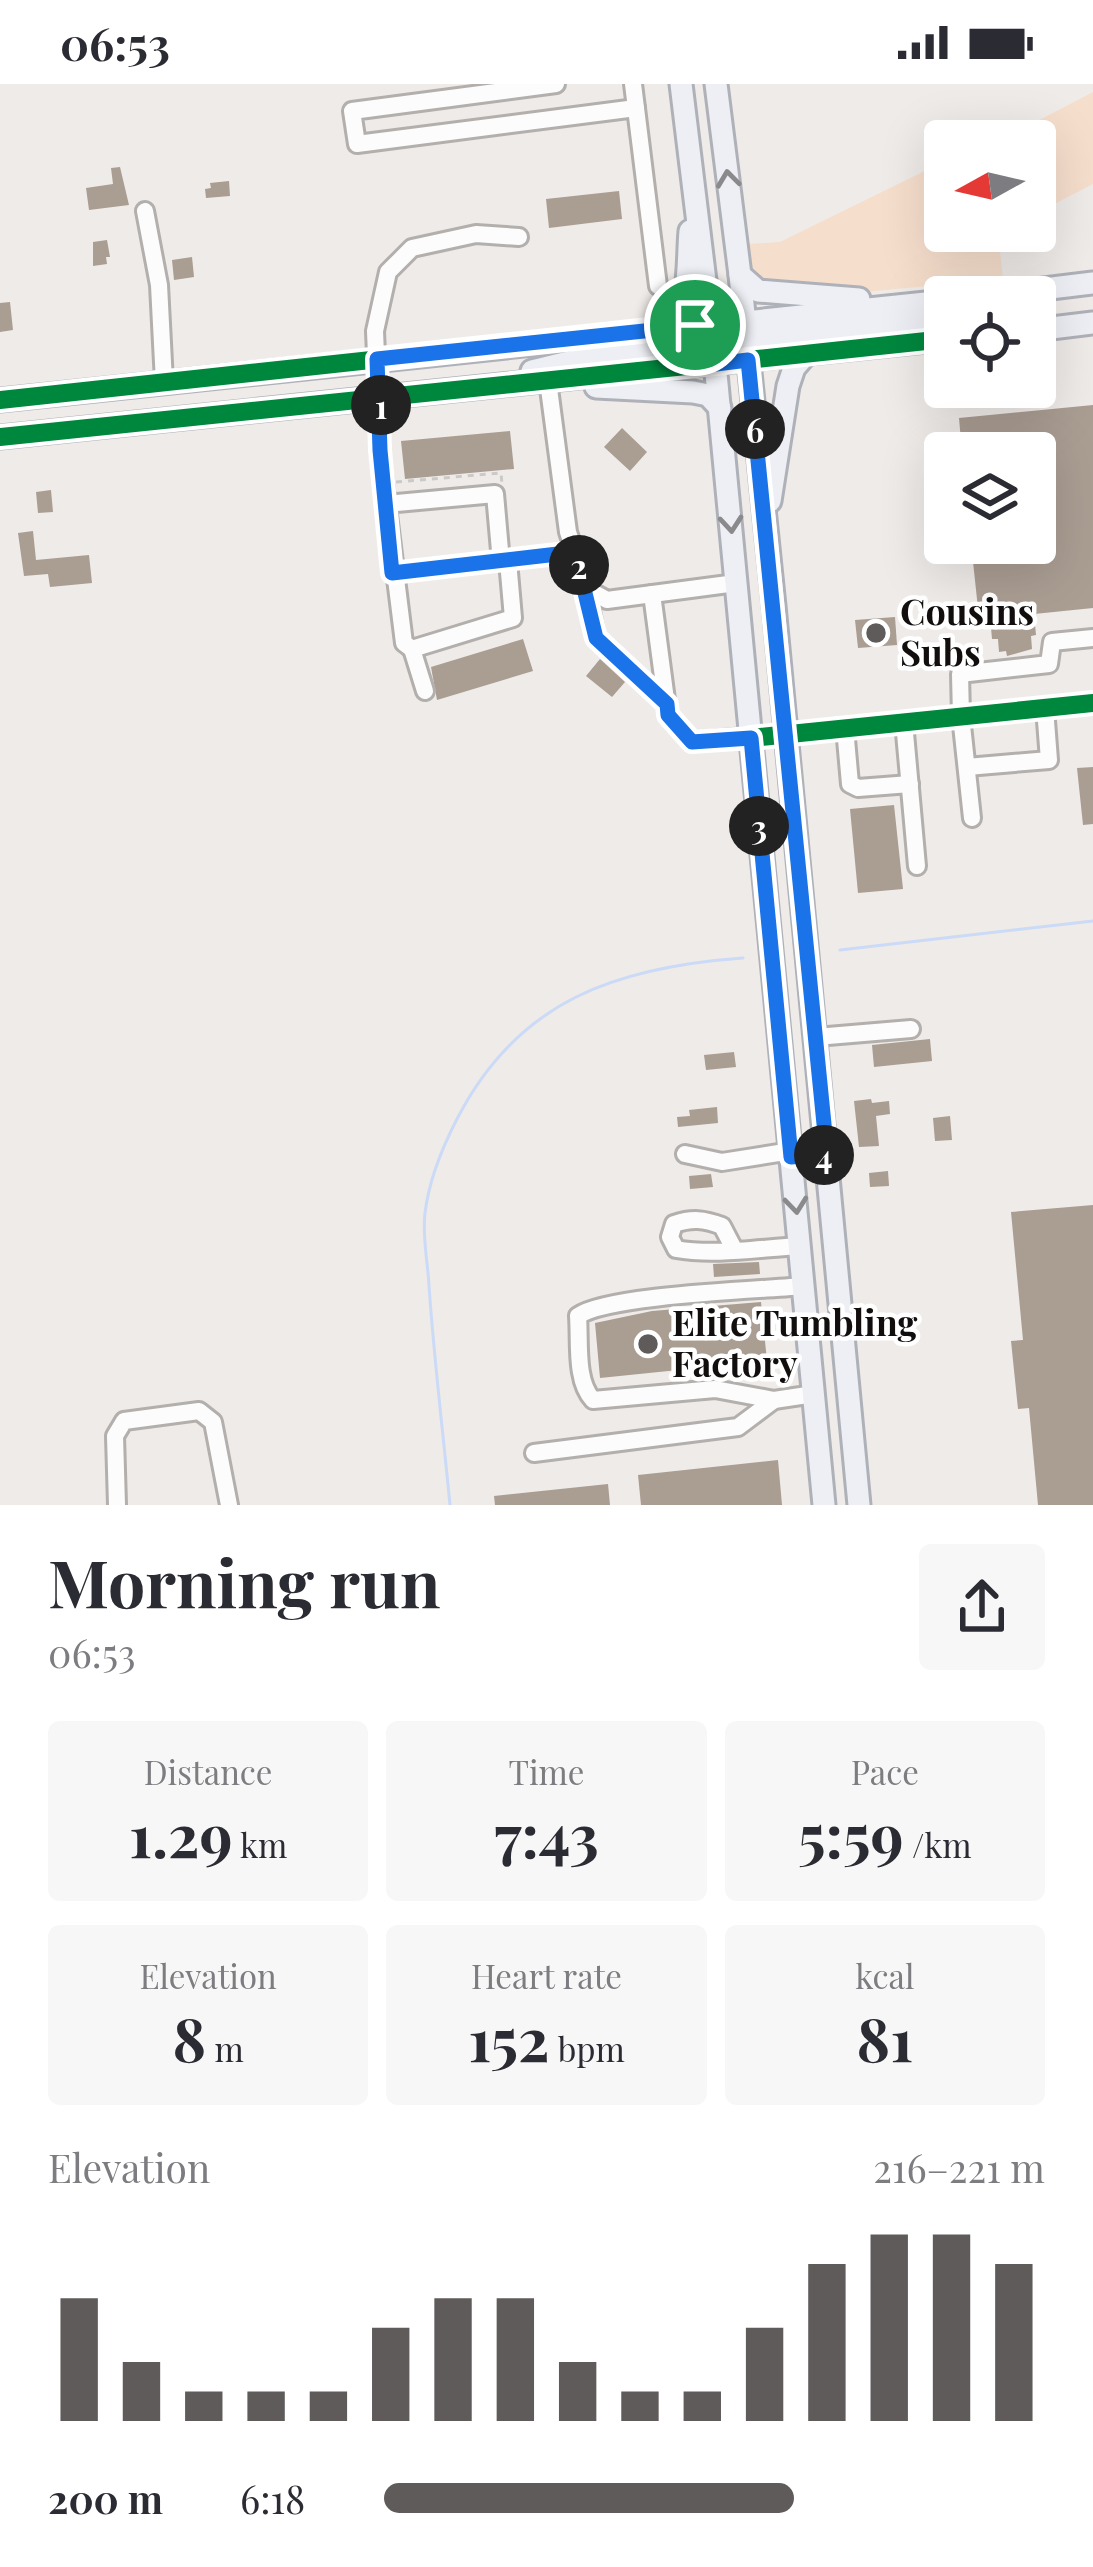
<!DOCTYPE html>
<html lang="en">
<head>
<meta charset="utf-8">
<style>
	body { margin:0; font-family:"Playfair Display",serif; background:#f7f7f7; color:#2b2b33; height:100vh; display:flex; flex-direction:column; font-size:45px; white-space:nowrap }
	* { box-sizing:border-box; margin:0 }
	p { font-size:39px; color:#7c7c81 }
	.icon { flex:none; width:66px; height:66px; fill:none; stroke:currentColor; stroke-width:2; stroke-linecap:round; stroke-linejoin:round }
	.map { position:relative; height:1421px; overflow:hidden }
	.side { display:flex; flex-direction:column; background:#fff; flex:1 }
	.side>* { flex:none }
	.needle { width:78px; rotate:262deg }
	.fabs { position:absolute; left:924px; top:36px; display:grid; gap:24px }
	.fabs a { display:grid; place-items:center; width:132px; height:132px; border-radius:12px; background:#fff; box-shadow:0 12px 48px #0002; font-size:60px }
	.pin { position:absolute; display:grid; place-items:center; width:102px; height:102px; color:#fff; margin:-51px; border:6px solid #fff; border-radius:50%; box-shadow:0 3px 12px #0007 }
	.km { position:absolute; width:60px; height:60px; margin:-30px; border-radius:50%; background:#222; color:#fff; font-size:33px; line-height:60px; text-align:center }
	.round { display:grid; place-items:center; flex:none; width:126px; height:126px; border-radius:12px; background:#f7f7f7 }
	.overview { display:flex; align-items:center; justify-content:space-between; height:204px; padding:0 48px }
	h1 { font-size:66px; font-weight:700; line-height:90px }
	.stats { display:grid; grid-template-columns:repeat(3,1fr); gap:18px; height:204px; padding:12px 48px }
	.stats div { display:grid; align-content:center; border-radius:12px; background:#f7f7f7; text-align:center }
	.stats b { font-size:60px; font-weight:700 }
	.stats small { font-size:33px; font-weight:400 }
	.stats p { font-size:33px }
	.chart { height:336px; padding:24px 48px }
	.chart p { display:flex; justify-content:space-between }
	.chart svg { width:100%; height:216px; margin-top:12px; stroke:#5f5b5a; stroke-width:6 }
	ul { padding:0 48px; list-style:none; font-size:39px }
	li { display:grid; grid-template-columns:192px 144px 1fr; align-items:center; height:90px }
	li i { height:30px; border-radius:15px; background:#5f5b5a }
	.status { display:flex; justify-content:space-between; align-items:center; height:84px; padding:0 60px; background:#fff; direction:ltr }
	.status svg { height:33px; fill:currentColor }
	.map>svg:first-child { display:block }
	.green { fill:#f6decc }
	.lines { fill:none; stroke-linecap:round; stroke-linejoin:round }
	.stream { stroke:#cbdaf6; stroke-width:3 }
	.building { fill:#aa9d92 }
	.minor-casing { stroke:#b2afad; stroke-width:22 }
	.major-casing { stroke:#afb1b9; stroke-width:27 }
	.path { stroke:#cbcac9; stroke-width:3; stroke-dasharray:6 6; stroke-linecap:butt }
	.minor { stroke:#fdfcfc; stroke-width:16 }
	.major { stroke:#edeff4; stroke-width:21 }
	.cycleway-casing { stroke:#fff; stroke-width:26 }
	.cycleway { stroke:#00873e; stroke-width:18 }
	.oneway { stroke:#8a8a8c }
	.route-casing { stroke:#fff; stroke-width:24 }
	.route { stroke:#1a73e8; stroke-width:15 }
	.poi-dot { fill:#5f5b5a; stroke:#fff; stroke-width:4.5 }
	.labels { text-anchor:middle; stroke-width:9; stroke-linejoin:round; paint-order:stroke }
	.poi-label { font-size:36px; font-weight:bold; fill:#110e0d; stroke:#fff; text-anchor:start }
</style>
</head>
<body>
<div class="status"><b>06:53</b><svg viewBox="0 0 49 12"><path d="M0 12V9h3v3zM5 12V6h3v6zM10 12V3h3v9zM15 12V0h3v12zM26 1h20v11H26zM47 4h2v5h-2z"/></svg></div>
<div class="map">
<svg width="1093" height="1421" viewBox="0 0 1093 1421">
	<rect width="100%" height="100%" fill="#efebe8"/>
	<g class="green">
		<path d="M1093 8V100L1035 130V57H999Z"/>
		<path d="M945 77V147H1003L998 150 1003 195 864 208 767 205 752 192 748 160 780 158Z"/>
	</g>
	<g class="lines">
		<g class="stream">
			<path d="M840 866 1093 837"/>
			<path d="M450 1421C443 1348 434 1275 429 1202 428 1179 422 1153 425 1129 429 1096 442 1064 457 1035 518 916 617 883 743 874"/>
		</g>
	</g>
	<g class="building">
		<path d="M120 83 129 121 89 126 86 104 113 100 111 84Z"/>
		<path d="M229 97 230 112 206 114 205 105 211 104 210 99Z"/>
		<path d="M619 107 622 135 549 144 546 115Z"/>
		<path d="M107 156 110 173H106L107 180 93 182V158Z"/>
		<path d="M192 173 194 193 174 196 172 176Z"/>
		<path d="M10 218 13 246 0 248V219Z"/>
		<path d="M1093 321V524L1034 530 1036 551 1031 552 1032 565 1007 572 1006 567 999 568 998 555H992L990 533 979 534 971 459H1035V369H962L959 334Z"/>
		<path d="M622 344 647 368 630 387 604 363Z"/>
		<path d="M510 347 514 385 405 395 401 357Z"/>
		<path d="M51 406 53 428 38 429 36 408Z"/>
		<path d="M33 447 36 476 89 471 92 499 50 503 48 490 24 492 18 449Z"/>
		<path d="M895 533 897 561 858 564 855 536Z"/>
		<path d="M523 555 533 587 437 616 431 583Z"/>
		<path d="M600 575 625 598 612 613 586 592Z"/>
		<path d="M1093 683V740L1083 741 1077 684Z"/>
		<path d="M894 721 903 805 858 809 850 725Z"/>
		<path d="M930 955 932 977 874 983 872 961Z"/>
		<path d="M734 968 736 983 706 986 704 971Z"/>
		<path d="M871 1015 872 1019 889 1017 890 1030 876 1032 879 1062 859 1063 854 1017Z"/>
		<path d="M717 1023 718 1039 678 1043 677 1033 690 1032 689 1026Z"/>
		<path d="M950 1032 952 1056 935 1057 933 1034Z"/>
		<path d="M888 1087 889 1102 870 1103 869 1089Z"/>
		<path d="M711 1090 713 1103 690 1105 689 1092Z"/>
		<path d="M1093 1121V1421H1038L1029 1324 1018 1325 1011 1257 1023 1256 1011 1128Z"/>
		<path d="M759 1178 760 1190 714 1193 713 1180Z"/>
		<path d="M761 1218 767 1277 600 1294 595 1239 652 1227Z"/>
		<path d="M778 1376 782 1421H641L638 1391Z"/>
		<path d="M608 1400 610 1421H495L494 1412Z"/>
	</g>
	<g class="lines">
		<g class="minor-casing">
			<g id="minor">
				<path d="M556 0 352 27 357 60 636 24"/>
				<path d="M633 0 658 202"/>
				<path d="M145 127 159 201 164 298"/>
				<path d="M548 297 568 448 587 505 607 516 736 499"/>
				<path d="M386 420 495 410 501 478"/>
				<path d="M508 477 513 534 412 565 404 559 380 366 375 247 388 188 412 164 476 150 519 153"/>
				<path d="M392 489 575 468"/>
				<path d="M587 505 596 554 666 619"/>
				<path d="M652 510 668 631 692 658 1093 619"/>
				<path d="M412 565 425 607"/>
				<path d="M904 638 917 782"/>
				<path d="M845 644 850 700 858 704 910 700"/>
				<path d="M967 683 1049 676 1045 624"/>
				<path d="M972 734 961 632 960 590 1049 580 1052 558 1093 554"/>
				<path d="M816 953 911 945"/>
				<path d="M685 1070 722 1078 791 1067"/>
				<path d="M734 1165 722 1142C704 1135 692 1134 674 1140L670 1153 676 1165C715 1172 760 1164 800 1162"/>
				<path d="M804 1202C760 1206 607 1211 578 1232 580 1258 575 1297 593 1316L715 1305 774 1316 814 1310"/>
				<path d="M534 1369 738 1343 774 1316"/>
				<path d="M117 1421 115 1352 124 1337 199 1327 213 1338 229 1421"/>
			</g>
		</g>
		<g class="major-casing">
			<g id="major">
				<path d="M681 0 715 279 824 1421"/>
				<path d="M716 0 740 191 774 522 859 1421"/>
				<path d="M740 191 758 207 859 215"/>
				<path d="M977 213 1093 199"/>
				<path d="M668 244C692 220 687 180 690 147"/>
				<path d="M1035 246 1093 239"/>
				<path d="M736 266C772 244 845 248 888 242 907 239 926 234 945 229"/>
				<path d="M532 287C551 282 571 277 590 274 631 268 688 274 724 250"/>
				<path d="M596 303 693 308 708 311 720 324"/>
				<path d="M0 316 945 217"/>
				<path d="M0 353 945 255"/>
				<path d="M770 417 788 302 794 284 806 270"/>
			</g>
		</g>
		<path class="path" d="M396 398 501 389 502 400"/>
		<use href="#minor" class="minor"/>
		<use href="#major" class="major"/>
		<g class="cycleway-casing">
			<g id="cycleway">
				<path d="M748 276 945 255"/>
				<path d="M0 316 668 244"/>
				<path d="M0 353 715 279"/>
				<path d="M751 654 1093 619"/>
			</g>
		</g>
		<use href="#cycleway" class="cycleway"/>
	</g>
	<defs><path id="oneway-chevron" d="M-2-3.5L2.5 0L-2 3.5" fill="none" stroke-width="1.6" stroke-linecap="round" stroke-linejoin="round" transform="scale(3)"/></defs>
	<g class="oneway">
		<use href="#oneway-chevron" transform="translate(728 95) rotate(-97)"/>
		<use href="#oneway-chevron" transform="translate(731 440) rotate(85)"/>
		<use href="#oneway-chevron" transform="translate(796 1121) rotate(84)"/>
	</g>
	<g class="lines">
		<g class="route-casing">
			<path id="route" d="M711 240 716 280 748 276 827 1070 791 1073 751 654 692 658 668 631 667 620 596 554 575 468 392 489 380 366 377 275Z"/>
		</g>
		<use href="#route" class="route"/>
	</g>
	<g class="poi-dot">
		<circle cx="876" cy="549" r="12"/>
		<circle cx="648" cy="1260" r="12"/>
	</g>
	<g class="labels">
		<g class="poi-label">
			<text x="900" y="541">Cousins<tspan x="900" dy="41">Subs</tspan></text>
			<text x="672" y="1252">Elite Tumbling<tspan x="672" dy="41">Factory</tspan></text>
		</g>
	</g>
</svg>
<div class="fabs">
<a><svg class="needle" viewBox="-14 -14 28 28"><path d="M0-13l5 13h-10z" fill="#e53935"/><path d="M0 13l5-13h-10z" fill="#7c7c81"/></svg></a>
<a><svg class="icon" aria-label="locate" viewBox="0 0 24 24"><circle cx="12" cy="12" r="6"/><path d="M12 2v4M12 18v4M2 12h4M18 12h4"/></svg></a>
<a><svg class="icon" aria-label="layers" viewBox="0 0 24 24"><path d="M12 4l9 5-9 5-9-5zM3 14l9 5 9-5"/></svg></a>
</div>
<div class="pin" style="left:695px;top:241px;background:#1e9e55"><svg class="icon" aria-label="arrive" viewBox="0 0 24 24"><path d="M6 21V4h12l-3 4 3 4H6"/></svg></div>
<b class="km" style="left:381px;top:321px">1</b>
<b class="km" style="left:579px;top:481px">2</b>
<b class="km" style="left:759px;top:742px">3</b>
<b class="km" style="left:824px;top:1071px">4</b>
<b class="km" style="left:755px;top:345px">6</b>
</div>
<section class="side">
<div class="overview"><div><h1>Morning run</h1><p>06:53</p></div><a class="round"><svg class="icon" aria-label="share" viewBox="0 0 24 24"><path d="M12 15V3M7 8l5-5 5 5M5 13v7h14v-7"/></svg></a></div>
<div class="stats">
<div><p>Distance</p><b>1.29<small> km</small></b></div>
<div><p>Time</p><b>7:43</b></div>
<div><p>Pace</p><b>5:59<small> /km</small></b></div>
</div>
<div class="stats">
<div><p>Elevation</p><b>8<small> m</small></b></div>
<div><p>Heart rate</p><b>152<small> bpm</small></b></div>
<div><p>kcal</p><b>81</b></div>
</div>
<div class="chart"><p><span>Elevation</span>216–221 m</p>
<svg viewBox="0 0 160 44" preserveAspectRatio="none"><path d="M5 44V19M15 44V32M25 44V38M35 44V38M45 44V38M55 44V25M65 44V19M75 44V19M85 44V32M95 44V38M105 44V38M115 44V25M125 44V12M135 44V6M145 44V6M155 44V12"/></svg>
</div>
<ul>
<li><b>200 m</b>6:18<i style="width:62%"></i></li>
</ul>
</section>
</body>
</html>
